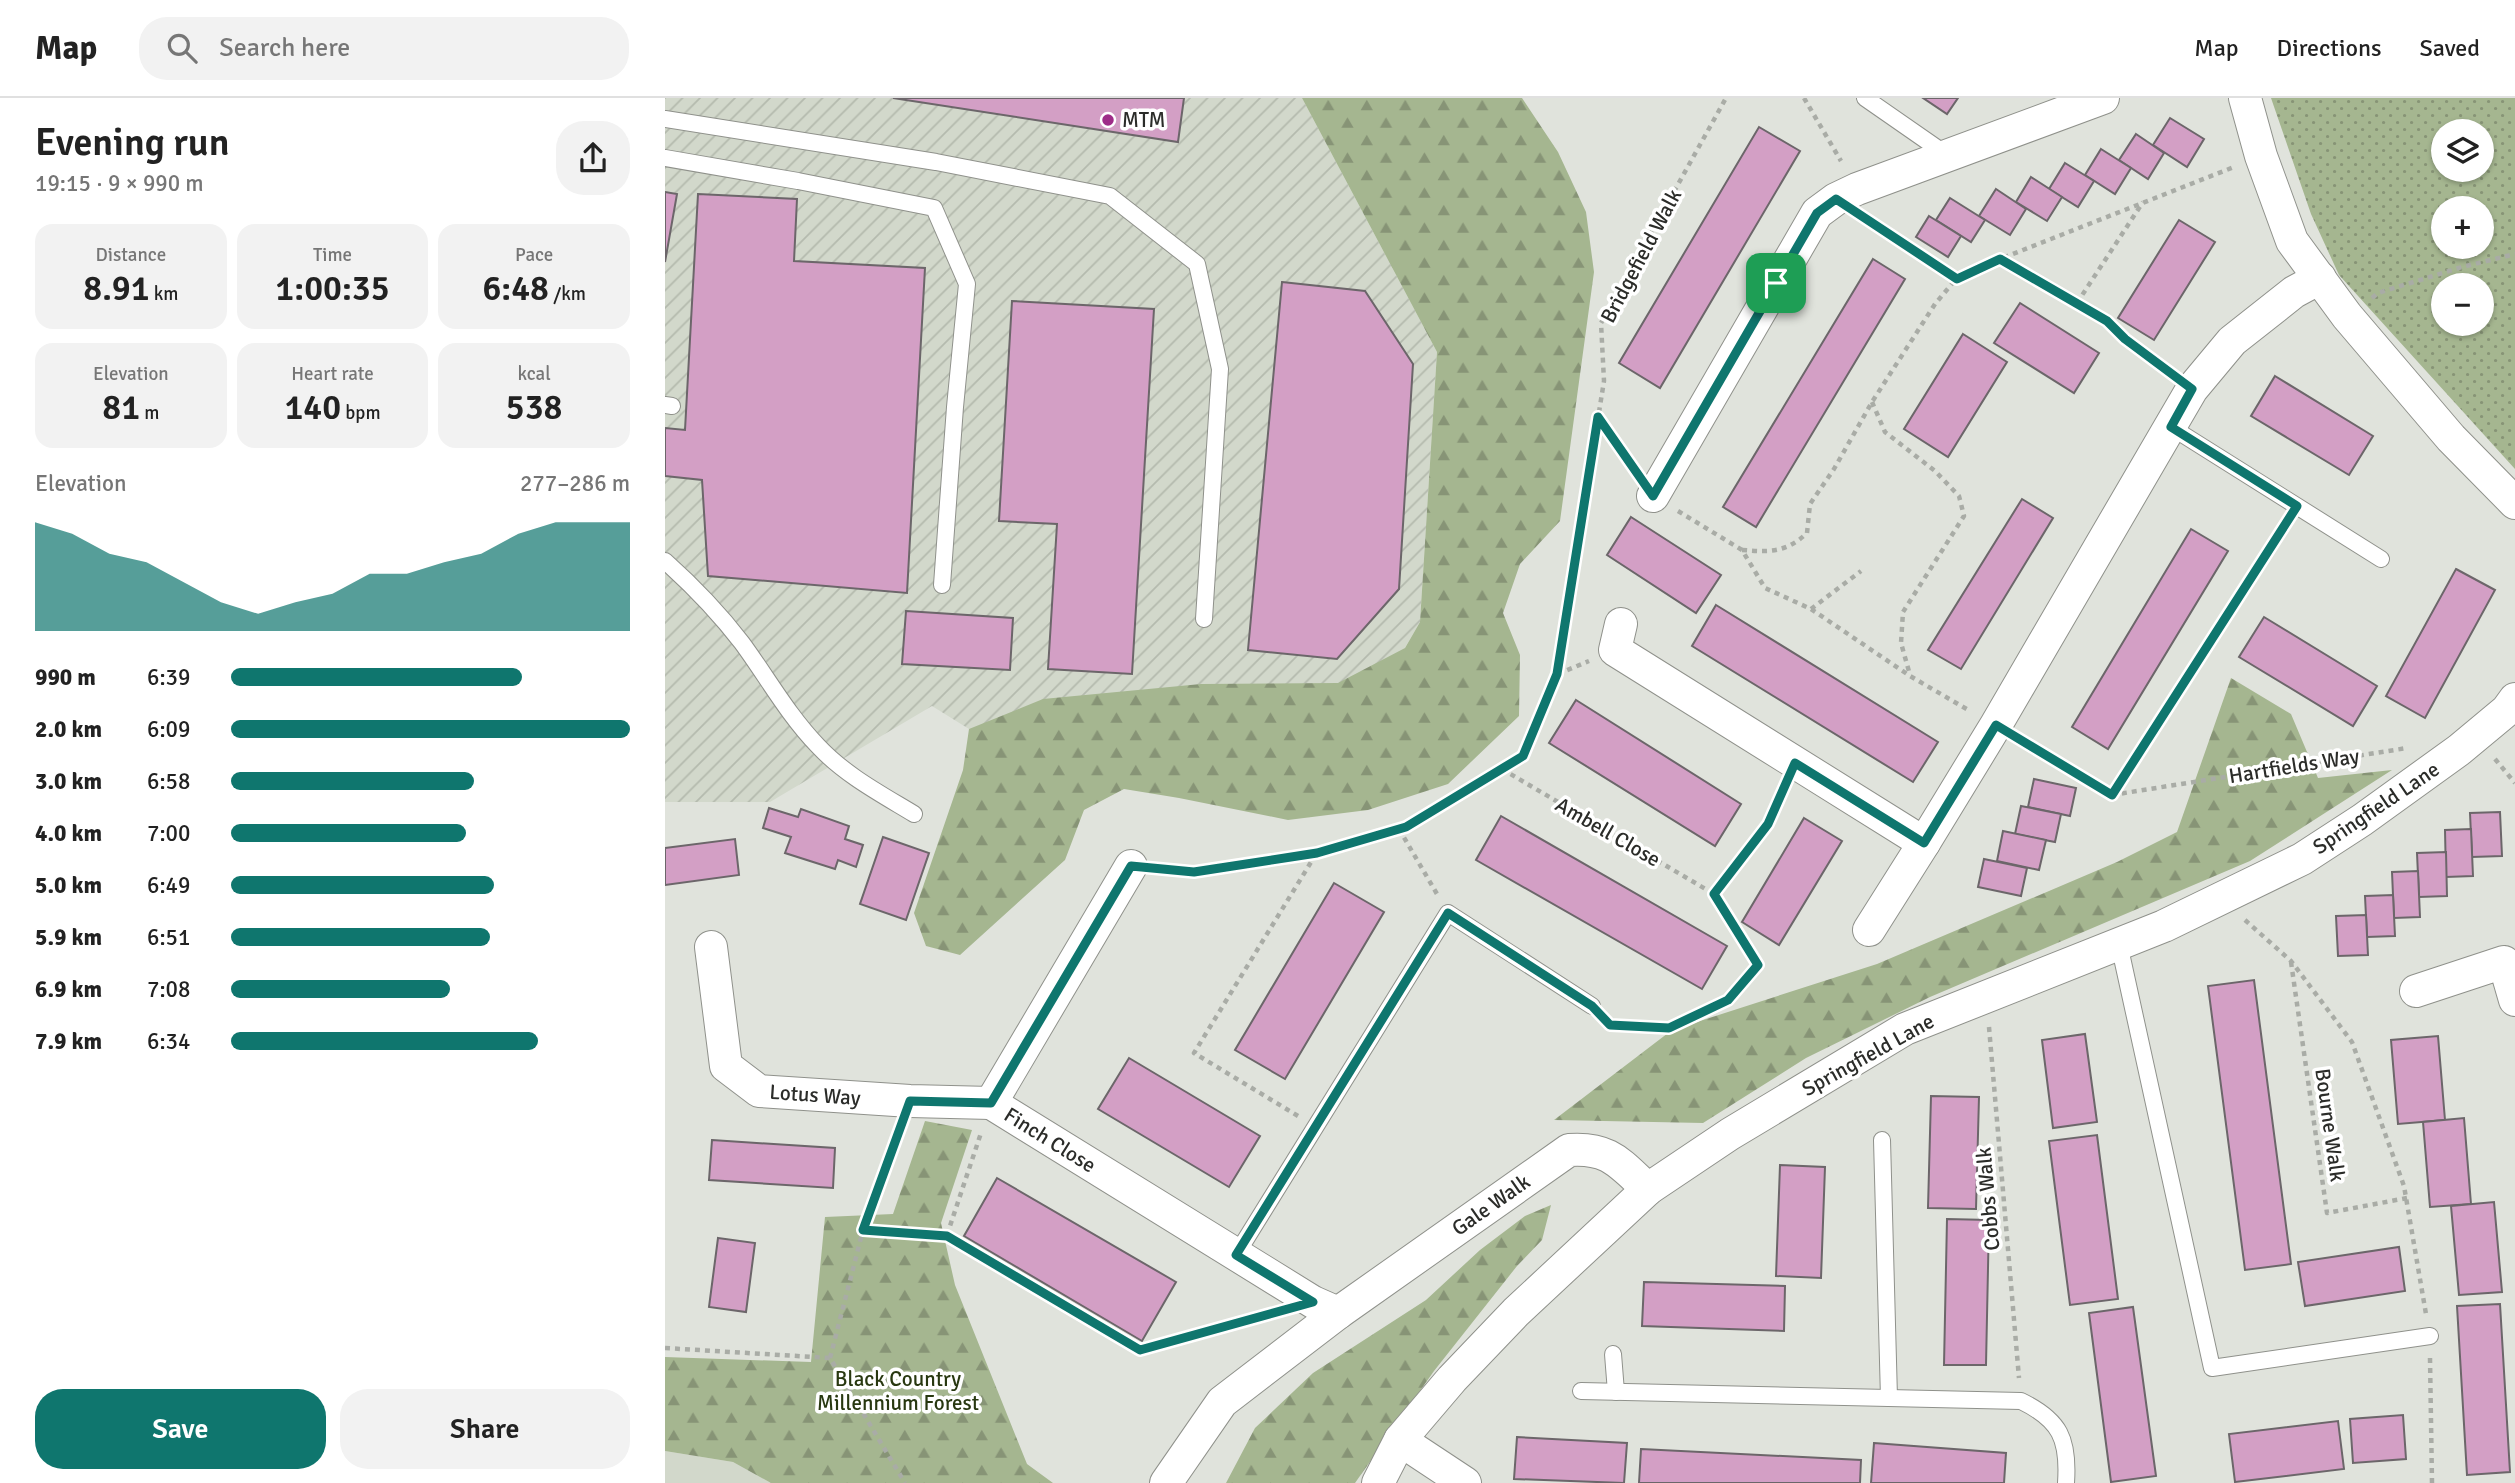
<!DOCTYPE html>
<html lang="en">
<head>
<meta charset="utf-8">
<style>
	body { margin:0; font-family:Signika,sans-serif; background:#f2f2f2; color:#222; height:100vh; display:flex; flex-direction:column; font-size:26px; white-space:nowrap }
	* { box-sizing:border-box; margin:0 }
	p { font-size:23px; color:#767676 }
	.icon { flex:none; width:38px; height:38px; fill:none; stroke:currentColor; stroke-width:2; stroke-linecap:round; stroke-linejoin:round }
	.map { position:relative; flex:1; overflow:hidden }
	.drawer { display:flex; flex-direction:column; background:#fff; width:665px }
	.drawer>* { flex:none }
	.tools { position:absolute; left:1766px; top:21px; display:grid; gap:14px }
	.tools a { display:grid; place-items:center; width:63px; height:63px; border-radius:50%; background:#fff; box-shadow:0 2px 5px #0004; font-size:35px }
	.pin { position:absolute; display:grid; place-items:center; width:60px; height:60px; color:#fff; margin:-30px; border-radius:14px; box-shadow:0 4px 10px #0006 }
	.round { display:grid; place-items:center; flex:none; width:74px; height:74px; border-radius:28px; background:#f2f2f2 }
	.headline { display:flex; align-items:center; justify-content:space-between; height:119px; padding:0 35px }
	h1 { font-size:38px; font-weight:600; line-height:52px }
	.figures { display:grid; grid-template-columns:repeat(3,1fr); gap:10px; height:119px; padding:7px 35px }
	.figures div { display:grid; align-content:center; border-radius:18px; background:#f2f2f2; text-align:center }
	.figures b { font-size:35px; font-weight:600 }
	.figures small { font-size:19px; font-weight:400 }
	.figures p { font-size:19px }
	.chart { height:196px; padding:14px 35px }
	.chart p { display:flex; justify-content:space-between }
	.chart svg { width:100%; height:126px; margin-top:7px; fill:#0f766e; opacity:.7 }
	.cta { display:flex; gap:14px; margin-top:auto; padding:14px 35px }
	.cta a { flex:1; height:80px; border-radius:28px; background:#0f766e; color:#fff; font-size:28px; font-weight:600; line-height:80px; text-align:center }
	.cta a+a { background:#f2f2f2; color:#222 }
	ul { padding:0 35px; list-style:none; font-size:23px }
	li { display:grid; grid-template-columns:112px 84px 1fr; align-items:center; height:52px }
	li i { height:18px; border-radius:9px; background:#0f766e }
	header { display:flex; align-items:center; gap:42px; box-sizing:border-box; height:98px; padding:0 35px; background:#fff; border-bottom:2px solid #e0e0e0 }
	header strong { font-size:33px }
	nav { display:flex; gap:38px; margin-inline-start:auto; font-size:24px }
	.search { width:490px; height:63px; background:#f2f2f2; display:flex; align-items:center; gap:18px; box-sizing:border-box; padding:0 24px; border-radius:28px; color:#767676; font-size:26px }
	main { display:flex; flex:1; min-height:0 }
	.map>svg:first-child { display:block }
	.built { fill:#d2d8cb }
	.industrial { fill:url(#industrial-furrows) }
	.forest { fill:url(#forest-firs) }
	.park { fill:url(#park-dots); fill-rule:evenodd }
	.building { fill:#d39fc5; stroke:#6c666a; stroke-width:2 }
	.lines { fill:none; stroke-linecap:round; stroke-linejoin:round }
	.service-casing { stroke:#8f918b; stroke-width:18 }
	.minor-casing { stroke:#8f918b; stroke-width:34 }
	.path { stroke:#a9aca6; stroke-width:4.5; stroke-dasharray:5 5; stroke-linecap:butt }
	.service { stroke:#fff; stroke-width:16 }
	.minor { stroke:#fff; stroke-width:32 }
	.route-casing { stroke:#fff; stroke-width:14 }
	.route { stroke:#0f766e; stroke-width:9 }
	.poi-dot { fill:#9e2c88; stroke:#fff; stroke-width:2.5 }
	.labels { text-anchor:middle; stroke-width:7; stroke-linejoin:round; paint-order:stroke }
	.poi-label { font-size:21px; fill:#2b2c29; stroke:#fff; text-anchor:start }
	.street-label { font-size:21px; fill:#2b2c29; stroke:#fff }
	.park-label { font-size:21px; fill:#283810; stroke:#fff }
</style>
</head>
<body>
<header>
<strong>Map</strong>
<div class="search"><svg class="icon" aria-label="search" viewBox="0 0 24 24"><circle cx="10" cy="10" r="6"/><path d="M15 15l6 6"/></svg>Search here</div>
<nav><a>Map</a><a>Directions</a><a>Saved</a></nav>
</header>
<main>
<section class="drawer">
<div class="headline"><div><h1>Evening run</h1><p>19:15 · 9 × 990 m</p></div><a class="round"><svg class="icon" aria-label="share" viewBox="0 0 24 24"><path d="M12 15V3M7 8l5-5 5 5M5 13v7h14v-7"/></svg></a></div>
<div class="figures">
<div><p>Distance</p><b>8.91<small> km</small></b></div>
<div><p>Time</p><b>1:00:35</b></div>
<div><p>Pace</p><b>6:48<small> /km</small></b></div>
</div>
<div class="figures">
<div><p>Elevation</p><b>81<small> m</small></b></div>
<div><p>Heart rate</p><b>140<small> bpm</small></b></div>
<div><p>kcal</p><b>538</b></div>
</div>
<div class="chart"><p><span>Elevation</span>277–286 m</p>
<svg viewBox="0 0 160 44" preserveAspectRatio="none"><path d="M0 44V6L10 10L20 17L30 20L40 27L50 34L60 38L70 34L80 31L90 24L100 24L110 20L120 17L130 10L140 6L150 6L160 6V44z"/></svg>
</div>
<ul>
<li><b>990 m</b>6:39<i style="width:73%"></i></li>
<li><b>2.0 km</b>6:09<i style="width:100%"></i></li>
<li><b>3.0 km</b>6:58<i style="width:61%"></i></li>
<li><b>4.0 km</b>7:00<i style="width:59%"></i></li>
<li><b>5.0 km</b>6:49<i style="width:66%"></i></li>
<li><b>5.9 km</b>6:51<i style="width:65%"></i></li>
<li><b>6.9 km</b>7:08<i style="width:55%"></i></li>
<li><b>7.9 km</b>6:34<i style="width:77%"></i></li>
</ul>
<div class="cta"><a>Save</a><a>Share</a></div>
</section>
<div class="map">
<svg width="1850" height="1385" viewBox="0 0 1850 1385">
	<defs>
		<pattern id="industrial-furrows" width="10" height="10" patternUnits="userSpaceOnUse" patternTransform="scale(1.75)"><rect width="10" height="10" fill="#d2d8cb"/><path d="M-1 1l2-2M0 10L10 0M9 11l2-2" fill="none" stroke="#b4baae"/></pattern>
		<pattern id="forest-firs" width="22" height="20" patternUnits="userSpaceOnUse" patternTransform="scale(1.75)"><rect width="22" height="20" fill="#a5b690"/><path d="M5 1l3.5 6h-7zM16 11l3.5 6h-7z" fill="#879476"/></pattern>
		<pattern id="park-dots" width="8" height="8" patternUnits="userSpaceOnUse" patternTransform="scale(1.75)"><rect width="8" height="8" fill="#a5b690"/><path d="M2 2h.1M6 6h.1" fill="none" stroke="#879476" stroke-width="1.8" stroke-linecap="round"/></pattern>
	</defs>
	<rect width="100%" height="100%" fill="#e0e3dc"/>
	<path class="built" d="M0 1353 68 1364 106 1385H0Z"/>
	<path class="industrial" d="M0 0H637L772 254 755 524 689 637 304 631 267 608 105 704H0Z"/>
	<g class="forest">
		<path d="M637 0H857L893 54 921 114 929 174 895 423 855 466 838 515 855 557 854 618 783 686 703 712 623 722 514 700 459 691 419 712 400 762 295 857 261 848 249 815 298 672 304 631 378 601 536 586 673 585 740 550 755 524 772 254Z"/>
		<path d="M1566 580 1626 616 1653 680 1727 672 1585 763 1265 899 1141 960 1038 1025 889 1022 1007 932 1212 866 1452 764 1512 734Z"/>
		<path d="M260 1023 307 1032 276 1125 290 1187 362 1366 388 1385H106L68 1364 0 1353V1259L146 1264 160 1119 228 1116Z"/>
		<path d="M886 1107 877 1142 852 1168 769 1273 690 1385H561L590 1330 648 1275 761 1202 815 1152 860 1118Z"/>
	</g>
	<path class="park" d="M1606 0H1850V371L1674 177 1646 116ZM1778 33H1816V72H1778ZM1778 110H1816V149H1778ZM1778 187H1816V226H1778Z"/>
	<g class="building">
		<path d="M228 0H519L513 44Z"/>
		<path d="M1258 0H1293L1282 16Z"/>
		<path d="M1505 20 1539 41 1522 69 1488 47Z"/>
		<path d="M1094 29 1135 53 995 290 954 265Z"/>
		<path d="M1471 36 1499 55 1483 81 1454 62Z"/>
		<path d="M1436 51 1466 70 1450 96 1420 77Z"/>
		<path d="M1400 65 1429 83 1413 109 1384 91Z"/>
		<path d="M1366 79 1397 99 1382 123 1351 104Z"/>
		<path d="M1331 91 1361 111 1345 137 1314 118Z"/>
		<path d="M0 94 12 96 0 164Z"/>
		<path d="M33 96 132 101 129 163 260 170 242 495 43 478 37 382 0 378V330L20 332Z"/>
		<path d="M1285 100 1320 122 1306 144 1271 122Z"/>
		<path d="M1264 118 1296 138 1283 159 1251 139Z"/>
		<path d="M1514 122 1550 144 1489 242 1453 220Z"/>
		<path d="M1208 161 1240 181 1091 429 1058 409Z"/>
		<path d="M617 184 700 193 748 266 734 491 672 561 583 552Z"/>
		<path d="M347 203 489 211 467 576 383 571 392 426 334 423Z"/>
		<path d="M1355 205 1434 255 1409 295 1329 245Z"/>
		<path d="M1298 236 1342 264 1283 359 1239 331Z"/>
		<path d="M1610 278 1708 338 1684 377 1586 318Z"/>
		<path d="M1357 401 1388 420 1296 571 1263 552Z"/>
		<path d="M966 419 1056 477 1031 515 942 457Z"/>
		<path d="M1526 431 1563 453 1443 651 1407 629Z"/>
		<path d="M1791 471 1830 492 1760 620 1721 598Z"/>
		<path d="M1051 507 1273 644 1248 684 1027 548Z"/>
		<path d="M241 513 348 520 345 572 237 566Z"/>
		<path d="M1599 519 1712 588 1688 628 1574 559Z"/>
		<path d="M911 602 1076 706 1050 748 884 645Z"/>
		<path d="M1369 681 1411 690 1405 718 1363 709Z"/>
		<path d="M1356 708 1396 716 1390 744 1350 736Z"/>
		<path d="M104 710 133 719 136 711 184 728 180 741 198 747 191 769 173 762 170 771 120 755 126 739 98 730Z"/>
		<path d="M1835 714 1837 758 1807 759 1805 715Z"/>
		<path d="M836 718 1062 848 1037 891 811 762Z"/>
		<path d="M1139 720 1177 743 1114 847 1077 824Z"/>
		<path d="M1806 731 1808 778 1781 779 1780 732Z"/>
		<path d="M1338 733 1381 742 1374 772 1332 763Z"/>
		<path d="M218 739 264 755 241 822 195 806Z"/>
		<path d="M70 741 74 777 0 787V750Z"/>
		<path d="M1781 754 1782 798 1754 799 1752 755Z"/>
		<path d="M1319 761 1362 770 1356 798 1313 789Z"/>
		<path d="M1753 773 1755 819 1729 820 1727 774Z"/>
		<path d="M669 785 719 814 620 981 570 952Z"/>
		<path d="M1728 797 1730 838 1702 839 1700 798Z"/>
		<path d="M1701 817 1703 857 1673 858 1671 818Z"/>
		<path d="M1589 882 1626 1166 1580 1172 1543 888Z"/>
		<path d="M1420 936 1432 1024 1388 1030 1377 942Z"/>
		<path d="M1773 938 1780 1022 1733 1026 1726 942Z"/>
		<path d="M464 960 595 1038 564 1089 433 1011Z"/>
		<path d="M1266 998 1314 999 1311 1111 1263 1110Z"/>
		<path d="M1799 1020 1806 1106 1765 1109 1758 1024Z"/>
		<path d="M1432 1037 1453 1201 1405 1207 1384 1043Z"/>
		<path d="M47 1042 170 1050 168 1090 44 1082Z"/>
		<path d="M1115 1067 1160 1069 1156 1180 1111 1178Z"/>
		<path d="M332 1080 511 1184 477 1243 299 1138Z"/>
		<path d="M1829 1104 1837 1194 1794 1197 1786 1108Z"/>
		<path d="M1282 1121 1324 1122 1321 1267H1279Z"/>
		<path d="M53 1140 90 1145 81 1214 44 1209Z"/>
		<path d="M1734 1149 1740 1193 1640 1208 1633 1164Z"/>
		<path d="M979 1184 1120 1188 1119 1233 977 1228Z"/>
		<path d="M1835 1206 1845 1374 1802 1377 1792 1208Z"/>
		<path d="M1468 1209 1491 1378 1446 1384 1424 1215Z"/>
		<path d="M1738 1317 1741 1361 1688 1365 1685 1321Z"/>
		<path d="M1673 1323 1679 1371 1570 1384 1564 1336Z"/>
		<path d="M852 1339 962 1345 959 1385 849 1381Z"/>
		<path d="M1209 1345 1341 1355 1339 1385H1206Z"/>
		<path d="M976 1351 1196 1362 1195 1385H974Z"/>
	</g>
	<g class="lines">
		<g class="service-casing">
			<g id="service">
				<path d="M1200 0 1282 57"/>
				<path d="M0 21 271 64 445 98 532 166 555 271 539 521"/>
				<path d="M0 60 133 83 269 110 302 186 290 309 277 487"/>
				<path d="M0 307 7 308"/>
				<path d="M1506 329 1716 461"/>
				<path d="M0 463C28 488 54 515 77 545 102 579 123 617 153 648 180 677 216 696 249 716"/>
				<path d="M1454 846 1547 1270 1765 1238"/>
				<path d="M1217 1042 1224 1300"/>
				<path d="M571 1157 783 815 927 908"/>
				<path d="M948 1256 951 1294"/>
				<path d="M916 1293 1356 1303C1395 1322 1404 1341 1401 1385"/>
			</g>
		</g>
		<g class="minor-casing">
			<g id="minor">
				<path d="M1580 0 1596 58 1627 143 1682 218 1786 340 1850 405"/>
				<path d="M988 398 1152 115 1171 101 1192 91 1438 0"/>
				<path d="M956 526 950 552 1259 745 1204 832"/>
				<path d="M1259 745 1331 627 1527 291 1567 243 1629 194 1655 180"/>
				<path d="M466 768 326 1005 648 1204 673 1215"/>
				<path d="M46 849 61 968 94 993 245 1003 326 1005"/>
				<path d="M1751 893 1839 864 1850 902"/>
				<path d="M735 1342 800 1385"/>
				<path d="M501 1385 557 1304 673 1215 904 1052C945 1049 955 1066 983 1091"/>
				<path d="M713 1385 735 1342 787 1281 851 1214 983 1091 1065 1036 1240 931 1499 828 1637 761 1697 722 1794 652 1842 612 1850 601"/>
			</g>
		</g>
		<g class="path">
			<path d="M1139 0 1176 63"/>
			<path d="M1202 121 1291 181"/>
			<path d="M1335 161 1442 223 1460 241 1504 274"/>
			<path d="M1707 200 1713 195 1797 169 1850 156"/>
			<path d="M1412 205 1478 104"/>
			<path d="M1207 304 1220 334 1270 373 1294 398 1299 418 1238 514 1236 545 1245 577"/>
			<path d="M933 319 970 372"/>
			<path d="M1013 413 1077 452 1100 490 1146 511 1245 578 1305 613"/>
			<path d="M1077 452C1104 454 1121 455 1142 435L1145 406 1169 371 1207 304 1270 206 1291 181 1335 161 1569 69"/>
			<path d="M1146 511 1196 473"/>
			<path d="M893 576 924 563"/>
			<path d="M1358 644 1447 697 1620 426"/>
			<path d="M1830 661 1850 685"/>
			<path d="M837 671 1049 796"/>
			<path d="M1447 697 1742 650"/>
			<path d="M734 731 772 796"/>
			<path d="M497 771 529 774 652 755 741 729 858 658 892 576 939 283 936 225 1061 0"/>
			<path d="M1580 822 1626 863 1687 944 1739 1088 1761 1216"/>
			<path d="M1626 864 1662 1115 1742 1100"/>
			<path d="M942 924 945 927 1004 930 1063 902 1093 867 1049 796 1103 726 1117 694"/>
			<path d="M1324 929 1354 1280"/>
			<path d="M633 1018 529 955 651 756"/>
			<path d="M198 1132 282 1137 475 1253 607 1216"/>
			<path d="M282 1137 316 1035"/>
			<path d="M0 1250 165 1260 240 1385"/>
			<path d="M165 1260 198 1132 234 1033"/>
			<path d="M1765 1260 1767 1385"/>
		</g>
		<use href="#service" class="service"/>
		<use href="#minor" class="minor"/>
	</g>
	<g class="lines">
		<g class="route-casing">
			<path id="route" d="M1171 101 1292 181 1335 161 1442 223 1460 241 1527 291 1506 329 1632 408 1447 697 1331 627 1259 745 1130 665 1103 726 1049 796 1093 867 1063 902 1004 930 945 927 927 908 783 815 571 1157 648 1204 475 1252 282 1138 198 1132 245 1003 326 1005 466 768 529 774 652 755 741 729 858 658 892 576 933 319 988 398 1152 115Z"/>
		</g>
		<use href="#route" class="route"/>
	</g>
	<circle class="poi-dot" cx="443" cy="22" r="7"/>
	<g class="labels">
		<g class="poi-label">
			<text x="457" y="29">MTM</text>
		</g>
		<g class="street-label">
			<text transform="translate(976 158) rotate(-62)" y="7">Bridgefield Walk</text>
			<text transform="translate(1629 668) rotate(-9)" y="7">Hartfields Way</text>
			<text transform="translate(1711 710) rotate(-34)" y="7">Springfield Lane</text>
			<text transform="translate(943 734) rotate(30)" y="7">Ambell Close</text>
			<text transform="translate(1203 957) rotate(-29)" y="7">Springfield Lane</text>
			<text transform="translate(150 997) rotate(4)" y="7">Lotus Way</text>
			<text transform="translate(1665 1027) rotate(82)" y="7">Bourne Walk</text>
			<text transform="translate(385 1042) rotate(32)" y="7">Finch Close</text>
			<text transform="translate(1323 1101) rotate(-95)" y="7">Cobbs Walk</text>
			<text transform="translate(826 1107) rotate(-35)" y="7">Gale Walk</text>
		</g>
		<g class="park-label">
			<text x="233" y="1288">Black Country<tspan x="233" dy="24">Millennium Forest</tspan></text>
		</g>
	</g>
</svg>
<div class="tools">
<a><svg class="icon" aria-label="layers" viewBox="0 0 24 24"><path d="M12 4l9 5-9 5-9-5zM3 14l9 5 9-5"/></svg></a>
<a>+</a>
<a>−</a>
</div>
<div class="pin" style="left:1111px;top:185px;background:#1e9e55"><svg class="icon" aria-label="arrive" viewBox="0 0 24 24"><path d="M6 21V4h12l-3 4 3 4H6"/></svg></div>
</div>
</main>
</body>
</html>
